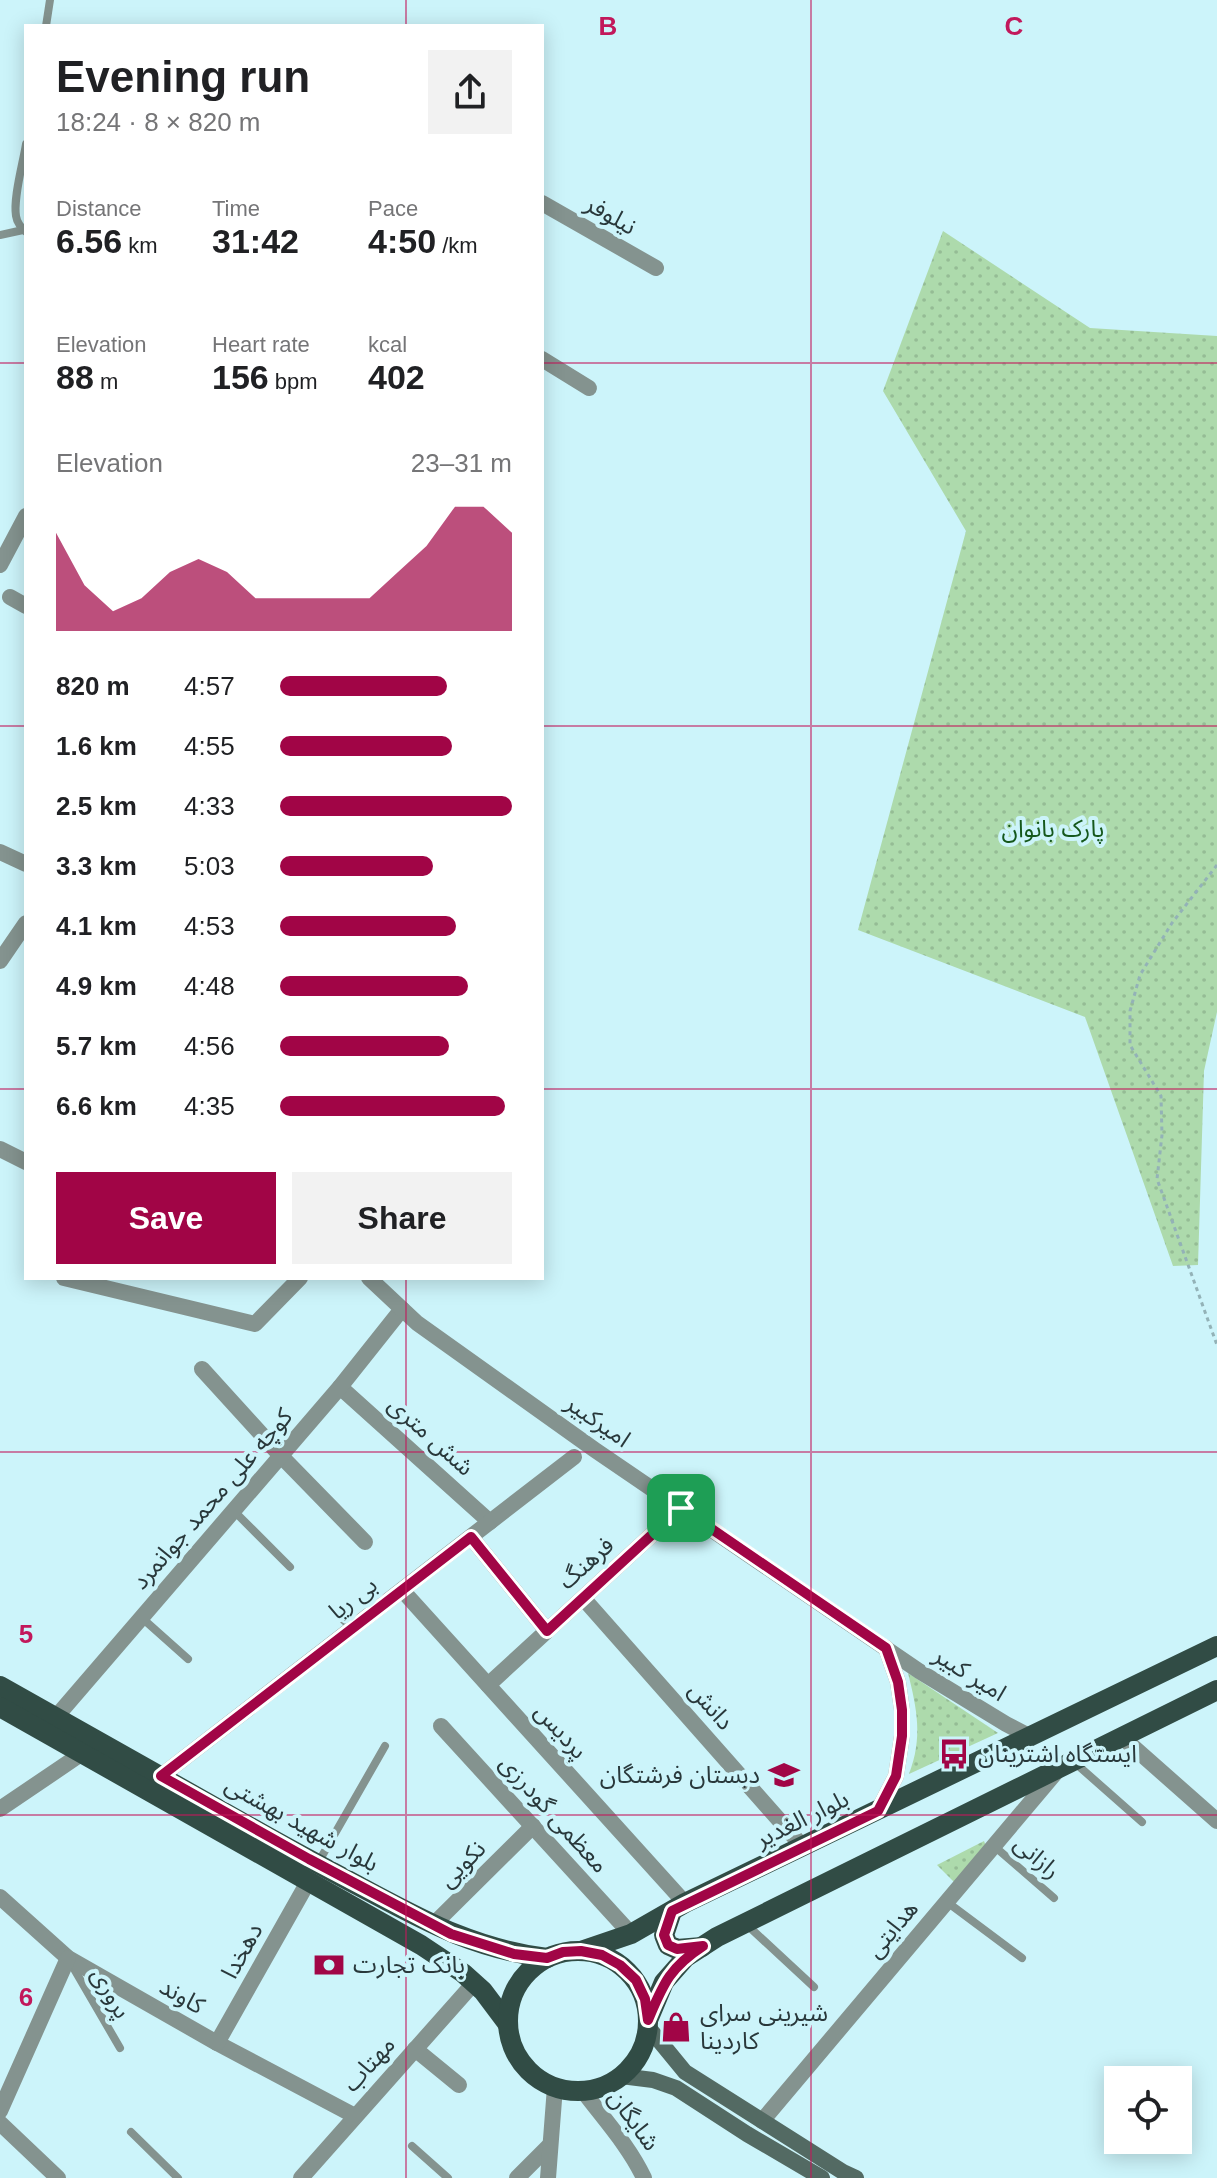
<!DOCTYPE html>
<html lang="en">
<head>
<meta charset="utf-8">
<style>
	body { margin:0; font-family:Arial,"Noto Sans Arabic",sans-serif; background:#f2f2f2; color:#202124; height:100vh; display:flex; flex-direction:column; font-size:30px; white-space:nowrap }
	* { box-sizing:border-box; margin:0 }
	p { font-size:26px; color:#757577 }
	.icon { flex:none; width:44px; height:44px; fill:none; stroke:currentColor; stroke-width:2; stroke-linecap:round; stroke-linejoin:round }
	.map { position:relative; flex:1; overflow:hidden }
	.side { position:absolute; left:24px; top:24px; width:520px; height:1256px; display:flex; flex-direction:column; background:#fff; border-radius:0px; box-shadow:0 4px 20px #0003 }
	.side>* { flex:none }
	.tools { position:absolute; left:1104px; top:2066px; display:grid; gap:16px }
	.tools a { display:grid; place-items:center; width:88px; height:88px; border-radius:0px; background:#fff; box-shadow:0 4px 20px #0003; font-size:40px }
	.pin { position:absolute; display:grid; place-items:center; width:68px; height:68px; color:#fff; margin:-34px; border-radius:16px; box-shadow:0 4px 12px #0006 }
	.round { display:grid; place-items:center; flex:none; width:84px; height:84px; border-radius:0px; background:#f2f2f2 }
	.headline { display:flex; align-items:center; justify-content:space-between; height:136px; padding:0 32px }
	h1 { font-size:44px; font-weight:700; line-height:60px }
	.metrics { display:grid; grid-template-columns:repeat(3,1fr); gap:12px; height:136px; padding:8px 32px }
	.metrics div { display:grid; align-content:center }
	.metrics b { font-size:34px; font-weight:700 }
	.metrics small { font-size:22px; font-weight:400 }
	.metrics p { font-size:22px }
	.chart { height:224px; padding:16px 32px }
	.chart p { display:flex; justify-content:space-between }
	.chart svg { width:100%; height:144px; margin-top:8px; fill:#a10546; opacity:.7 }
	.action { display:flex; gap:16px; margin-top:auto; padding:16px 32px }
	.action a { flex:1; height:92px; border-radius:0px; background:#a10546; color:#fff; font-size:32px; font-weight:700; line-height:92px; text-align:center }
	.action a+a { background:#f2f2f2; color:#202124 }
	ul { padding:0 32px; list-style:none; font-size:26px }
	li { display:grid; grid-template-columns:128px 96px 1fr; align-items:center; height:60px }
	li i { height:20px; border-radius:10px; background:#a10546 }
	.map>svg:first-child { display:block }
	.grass { fill:url(#grass-dots) }
	.lines { fill:none; stroke-linecap:round; stroke-linejoin:round }
	.path { stroke:#93b2b7; stroke-width:3; stroke-dasharray:4 4; stroke-linecap:butt }
	.service { stroke:#84938f; stroke-width:8 }
	.minor { stroke:#84938f; stroke-width:16 }
	.tertiary { stroke:#84938f; stroke-width:16 }
	.secondary { stroke:#536a63; stroke-width:16 }
	.primary { stroke:#314c45; stroke-width:20 }
	.route-casing { stroke:#fff; stroke-width:16 }
	.route { stroke:#a10546; stroke-width:10 }
	.grid { fill:none; stroke:#c2185b; stroke-width:2; stroke-opacity:0.55 }
	.labels { text-anchor:middle; stroke-width:8; stroke-linejoin:round; paint-order:stroke }
	.street-label { font-size:24px; fill:#29383b; stroke:#ccf4fa }
	.park-label { font-size:24px; fill:#15581c; stroke:#ccf4fa }
	.poi-label { font-size:24px; fill:#29383b; stroke:#ccf4fa; text-anchor:start }
	.grid-label { font-size:26px; text-anchor:middle; font-weight:bold; fill:#c2185b; stroke:#ccf4fa; stroke-width:8; stroke-linejoin:round; paint-order:stroke }
</style>
</head>
<body>
<div class="map">
<svg width="1217" height="2178" viewBox="0 0 1217 2178">
	<defs>
		<pattern id="grass-dots" width="8" height="8" patternUnits="userSpaceOnUse" patternTransform="scale(2)"><rect width="8" height="8" fill="#addaac"/><path d="M2 2h.1M6 6h.1" fill="none" stroke="#95bc95" stroke-width="1.8" stroke-linecap="round"/></pattern>
	</defs>
	<rect width="100%" height="100%" fill="#ccf4fa"/>
	<g class="grass">
		<path d="M943 231 1090 328 1217 336V1012L1204 1071 1198 1265 1173 1266 1085 1017 858 930 966 531 883 391Z"/>
		<path d="M908 1673 998 1733 909 1774C923 1738 917 1709 908 1673Z"/>
		<path d="M984 1841 986 1846 955 1883 937 1865Z"/>
	</g>
	<g class="lines">
		<path class="path" d="M1217 865 1172 923 1140 975 1130 1011V1045L1161 1096 1162 1135 1157 1179 1217 1345"/>
		<g class="service">
			<path d="M46 26 50 0"/>
			<path d="M26 144C23 163 13 198 16 216 17 223 21 227 26 232"/>
			<path d="M0 235 23 230"/>
			<path d="M234 1511 290 1567"/>
			<path d="M329 1606 352 1628"/>
			<path d="M142 1618 188 1659"/>
			<path d="M1074 1762 1142 1822"/>
			<path d="M994 1846 1054 1898"/>
			<path d="M318 1863 385 1746"/>
			<path d="M947 1902 1022 1958"/>
			<path d="M746 1924 814 1987"/>
			<path d="M70 1962 120 2048"/>
			<path d="M131 2132 178 2178"/>
			<path d="M412 2146 448 2178"/>
		</g>
		<g class="minor">
			<path d="M542 203 656 268"/>
			<path d="M542 359 589 388"/>
			<path d="M0 565 26 516"/>
			<path d="M10 597 26 606"/>
			<path d="M0 852 26 864"/>
			<path d="M0 961 26 923"/>
			<path d="M64 1278 255 1324 300 1278"/>
			<path d="M202 1369 281 1456 365 1542"/>
			<path d="M340 1387 490 1522"/>
			<path d="M471 1537 547 1631"/>
			<path d="M402 1590 685 1903"/>
			<path d="M583 1598 803 1847"/>
			<path d="M488 1685 681 1508"/>
			<path d="M56 1717 340 1387 402 1309"/>
			<path d="M441 1726 631 1934"/>
			<path d="M1122 1737 1217 1821"/>
			<path d="M161 1776 574 1457"/>
			<path d="M0 1809 81 1754"/>
			<path d="M0 1897 68 1958 217 2043 355 2116"/>
			<path d="M433 1925 533 1826"/>
			<path d="M217 2043 308 1882"/>
			<path d="M415 2049 459 2085"/>
			<path d="M583 2091C604 2119 629 2146 644 2178"/>
			<path d="M0 2111 68 1958"/>
			<path d="M762 2121 1057 1771"/>
			<path d="M0 2123 58 2178"/>
			<path d="M301 2178 474 1983"/>
			<path d="M517 2178 550 2145"/>
		</g>
		<g class="tertiary">
			<path d="M0 1149 26 1162"/>
			<path d="M369 1278 417 1323 595 1450 919 1671 1006 1724 1031 1737"/>
			<path d="M878 1811 896 1776 902 1736V1710L898 1682 886 1648"/>
			<path d="M548 2178 555 2087"/>
		</g>
		<g class="secondary">
			<path d="M648 2027 685 2072 843 2172 856 2178"/>
			<path d="M621 2076 653 2080 676 2088 747 2134 822 2178"/>
		</g>
		<g class="primary">
			<path d="M0 1686C90 1736 180 1787 270 1838 304 1857 338 1875 372 1893 432 1925 478 1949 547 1958"/>
			<path d="M0 1707 421 1945 463 1973 483 1991 507 2023"/>
			<path d="M672 1911 664 1935 668 1945 677 1949 702 1947"/>
			<path d="M581 1951 631 1934 685 1903 1217 1646"/>
			<circle cx="578" cy="2021" r="70"/>
			<path d="M648 2020 664 1982 686 1957 717 1937 1217 1690"/>
		</g>
	</g>
	<g class="lines">
		<g class="route-casing">
			<path id="route" d="M681 1508 886 1648 898 1682 902 1710V1736L896 1776 878 1811 672 1911 664 1935 668 1945 677 1949 703 1946C669 1968 663 1985 648 2020L645 1999 636 1980 620 1965 602 1955 581 1951 563 1952 547 1958 514 1954 451 1934 309 1859 161 1776 471 1537 547 1631Z"/>
		</g>
		<use href="#route" class="route"/>
	</g>
	<path class="grid" d="M406 0V26M811 0V2178M0 363H26M542 363H1217M0 726H26M542 726H1217M0 1089H26M542 1089H1217M406 1278V2178M0 1452H1217M0 1815H1217"/>
	<defs>
		<g id="bus-bare" transform="scale(2.4)"><path d="M-5-6H5V4H4V6H2V4H-2V6H-4V4H-5ZM-3.5-4V0h7V-4ZM-3.5 1.2v1.5H-2V1.2ZM2 1.2v1.5H3.5V1.2Z" fill="#a10546" stroke="#ccf4fa" stroke-width="2.5" paint-order="stroke"/></g>
		<g id="school-bare" transform="scale(2.4)"><path d="M0-5L7-2L0 1L-7-2ZM-4 1L0 2.5L4 1V4Q0 6-4 4Z" fill="#a10546" stroke="#ccf4fa" stroke-width="2.5" paint-order="stroke"/></g>
		<g id="bank-bare" transform="scale(2.4)"><path d="M-6-4H6V4H-6ZM0-2.3a2.3 2.3 0 1 0 0 4.6a2.3 2.3 0 1 0 0-4.6Z" fill="#a10546" stroke="#ccf4fa" stroke-width="2.5" paint-order="stroke"/></g>
		<g id="shop-bare" transform="scale(2.4)"><path d="M-5-2.5h2.3a2.7 3.5 0 0 1 5.4 0H5L5.5 6h-11ZM-1.5-2.5h3a1.5 2.3 0 0 0-3 0Z" fill="#a10546" stroke="#ccf4fa" stroke-width="2.5" paint-order="stroke"/></g>
	</defs>
	<g fill-rule="evenodd">
		<use href="#bus-bare" x="954" y="1754"/>
		<use href="#school-bare" x="784" y="1775"/>
		<use href="#bank-bare" x="329" y="1965"/>
		<use href="#shop-bare" x="676" y="2027"/>
	</g>
	<g class="labels">
		<g class="street-label">
			<text transform="translate(611 215) rotate(30)" y="8">نیلوفر</text>
			<text transform="translate(598 1421) rotate(35)" y="8">امیرکبیر</text>
			<text transform="translate(431 1436) rotate(42)" y="8">شش متری</text>
			<text transform="translate(212 1499) rotate(-49)" y="8">کوچه علی محمد جوانمرد</text>
			<text transform="translate(586 1563) rotate(-42)" y="8">فرهنگ</text>
			<text transform="translate(353 1598) rotate(-38)" y="8">بی ریا</text>
			<text transform="translate(970 1674) rotate(32)" y="8">امیر کبیر</text>
			<text transform="translate(711 1706) rotate(49)" y="8">دانش</text>
			<text transform="translate(561 1731) rotate(48)" y="8">پردیس</text>
			<text transform="translate(554 1814) rotate(48)" y="8">معظمی گودرزی</text>
			<text transform="translate(802 1819) rotate(-26)" y="8">بلوار الغدیر</text>
			<text transform="translate(302 1824) rotate(29)" y="8">بلوار شهید بهشتی</text>
			<text transform="translate(1037 1857) rotate(41)" y="8">رازانی</text>
			<text transform="translate(462 1864) rotate(-45)" y="8">نکویی</text>
			<text transform="translate(892 1929) rotate(-50)" y="8">هدایتی</text>
			<text transform="translate(242 1951) rotate(-61)" y="8">دهخدا</text>
			<text transform="translate(111 1993) rotate(60)" y="8">پروری</text>
			<text transform="translate(182 1996) rotate(30)" y="8">کاوند</text>
			<text transform="translate(369 2064) rotate(-48)" y="8">مهتاب</text>
			<text transform="translate(634 2120) rotate(54)" y="8">شایگان</text>
		</g>
		<g class="park-label">
			<text x="1053" y="837">پارک بانوان</text>
		</g>
		<g class="poi-label">
			<text x="978" y="1762">ایستگاه اشترینان</text>
			<text x="760" y="1783" text-anchor="end">دبستان فرشتگان</text>
			<text x="353" y="1973">بانک تجارت</text>
			<text x="700" y="2021">شیرینی سرای<tspan x="700" dy="28">کاردینا</tspan></text>
		</g>
	</g>
	<g class="grid-label">
		<text x="608" y="35">B</text>
		<text x="1014" y="35">C</text>
		<text x="26" y="1643">5</text>
		<text x="26" y="2006">6</text>
	</g>
</svg>
<div class="tools">
<a><svg class="icon" aria-label="locate" viewBox="0 0 24 24"><circle cx="12" cy="12" r="6"/><path d="M12 2v4M12 18v4M2 12h4M18 12h4"/></svg></a>
</div>
<div class="pin" style="left:681px;top:1508px;background:#1e9e55"><svg class="icon" aria-label="arrive" viewBox="0 0 24 24"><path d="M6 21V4h12l-3 4 3 4H6"/></svg></div>
<section class="side">
<div class="headline"><div><h1>Evening run</h1><p>18:24 · 8 × 820 m</p></div><a class="round"><svg class="icon" aria-label="share" viewBox="0 0 24 24"><path d="M12 15V3M7 8l5-5 5 5M5 13v7h14v-7"/></svg></a></div>
<div class="metrics">
<div><p>Distance</p><b>6.56<small> km</small></b></div>
<div><p>Time</p><b>31:42</b></div>
<div><p>Pace</p><b>4:50<small> /km</small></b></div>
</div>
<div class="metrics">
<div><p>Elevation</p><b>88<small> m</small></b></div>
<div><p>Heart rate</p><b>156<small> bpm</small></b></div>
<div><p>kcal</p><b>402</b></div>
</div>
<div class="chart"><p><span>Elevation</span>23–31 m</p>
<svg viewBox="0 0 160 44" preserveAspectRatio="none"><path d="M0 44V14L10 30L20 38L30 34L40 26L50 22L60 26L70 34L80 34L90 34L100 34L110 34L120 26L130 18L140 6L150 6L160 14V44z"/></svg>
</div>
<ul>
<li><b>820 m</b>4:57<i style="width:72%"></i></li>
<li><b>1.6 km</b>4:55<i style="width:74%"></i></li>
<li><b>2.5 km</b>4:33<i style="width:100%"></i></li>
<li><b>3.3 km</b>5:03<i style="width:66%"></i></li>
<li><b>4.1 km</b>4:53<i style="width:76%"></i></li>
<li><b>4.9 km</b>4:48<i style="width:81%"></i></li>
<li><b>5.7 km</b>4:56<i style="width:73%"></i></li>
<li><b>6.6 km</b>4:35<i style="width:97%"></i></li>
</ul>
<div class="action"><a>Save</a><a>Share</a></div>
</section>
</div>
</body>
</html>
